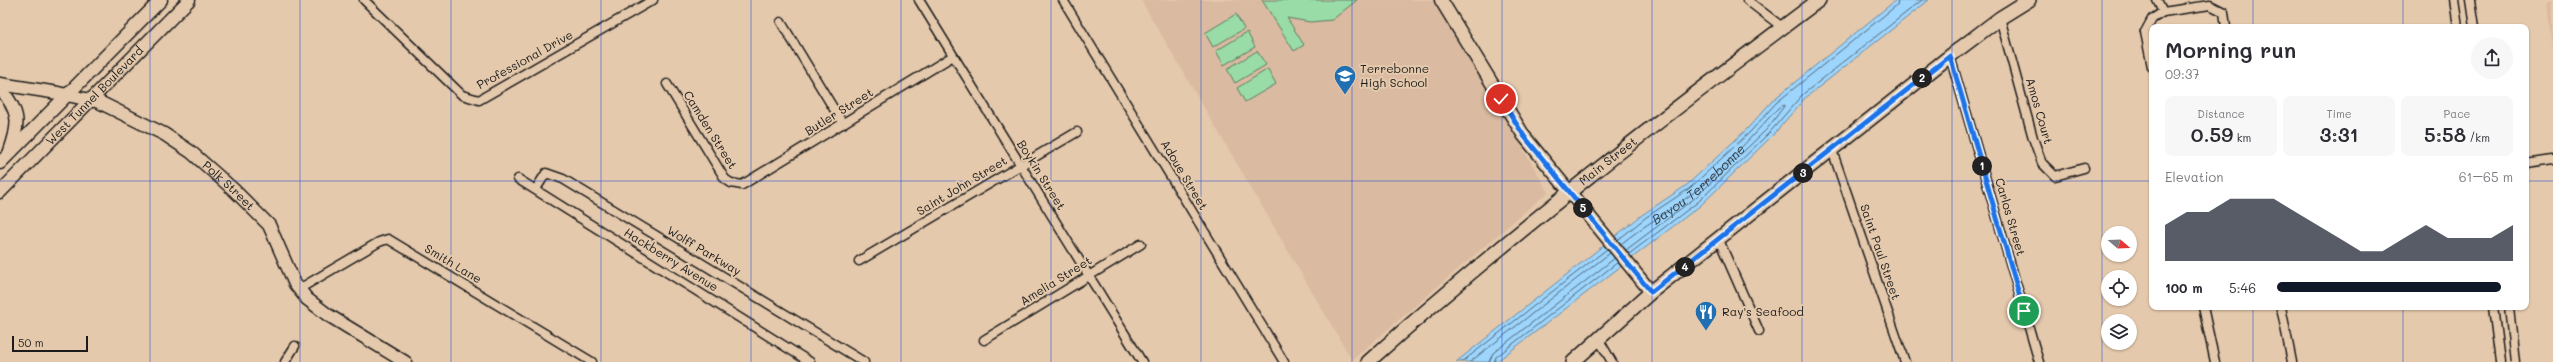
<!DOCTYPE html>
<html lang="en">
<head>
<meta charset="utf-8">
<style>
	body { margin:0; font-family:Mali,sans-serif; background:#f7f7f7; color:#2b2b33; height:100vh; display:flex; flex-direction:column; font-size:15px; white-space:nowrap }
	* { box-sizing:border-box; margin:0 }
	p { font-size:13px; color:#7c7c81 }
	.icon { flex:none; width:22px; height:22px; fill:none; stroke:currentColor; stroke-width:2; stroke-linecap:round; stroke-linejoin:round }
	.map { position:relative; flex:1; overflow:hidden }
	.sheet { position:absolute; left:2149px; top:24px; width:380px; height:286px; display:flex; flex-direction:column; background:#fff; border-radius:8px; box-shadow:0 1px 3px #0004 }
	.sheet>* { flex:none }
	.needle { width:26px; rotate:109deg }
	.fabs { position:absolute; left:2101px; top:226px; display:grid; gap:8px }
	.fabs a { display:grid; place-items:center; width:36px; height:36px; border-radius:50%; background:#fff; box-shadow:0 1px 3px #0004; font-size:20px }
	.scale { position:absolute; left:12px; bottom:10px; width:76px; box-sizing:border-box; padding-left:4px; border:2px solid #1c1c1c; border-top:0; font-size:11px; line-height:14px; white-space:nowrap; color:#1c1c1c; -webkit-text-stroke:3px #e5c9ac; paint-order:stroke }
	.pin { position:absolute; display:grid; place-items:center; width:34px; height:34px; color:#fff; margin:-17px; border:2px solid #fff; border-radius:50%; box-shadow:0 1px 4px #0007 }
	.km { position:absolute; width:20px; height:20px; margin:-10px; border-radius:50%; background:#222; color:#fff; font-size:11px; line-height:20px; text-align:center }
	.round { display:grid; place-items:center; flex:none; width:42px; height:42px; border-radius:21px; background:#f7f7f7 }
	.headline { display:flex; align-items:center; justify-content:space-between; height:68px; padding:0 16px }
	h1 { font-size:22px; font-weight:600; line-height:30px }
	.figures { display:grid; grid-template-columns:repeat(3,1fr); gap:6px; height:68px; padding:4px 16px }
	.figures div { display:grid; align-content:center; border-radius:8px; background:#f7f7f7; text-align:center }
	.figures b { font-size:20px; font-weight:600 }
	.figures small { font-size:11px; font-weight:400 }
	.figures p { font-size:11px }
	.chart { height:112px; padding:8px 16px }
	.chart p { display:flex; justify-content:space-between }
	.chart svg { width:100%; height:72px; margin-top:4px; fill:#111827; opacity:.7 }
	ul { padding:0 16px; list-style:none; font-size:13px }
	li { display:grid; grid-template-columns:64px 48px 1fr; align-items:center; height:30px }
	li i { height:10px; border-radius:5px; background:#111827 }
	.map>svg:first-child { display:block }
	.built { fill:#dabaa0 }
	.green { fill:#99dca7; stroke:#5a7c62 }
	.water { fill:#9dd5fd; stroke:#698ba3 }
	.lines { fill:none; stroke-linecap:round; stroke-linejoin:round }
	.shore { stroke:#506676; stroke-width:1 }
	.street-casing { stroke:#1c1c1c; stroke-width:11 }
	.secondary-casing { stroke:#1c1c1c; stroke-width:15 }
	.primary-casing { stroke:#1c1c1c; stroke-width:16 }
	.street { stroke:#e5c9ac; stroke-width:8 }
	.secondary { stroke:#e5c9ac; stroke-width:12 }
	.primary { stroke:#e5c9ac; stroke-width:13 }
	.route-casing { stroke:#fff; stroke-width:8 }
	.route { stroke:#1a73e8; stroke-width:5 }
	.grid { fill:none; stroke:#1d4ed8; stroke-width:1; stroke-opacity:0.55 }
	.labels { text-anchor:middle; stroke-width:4; stroke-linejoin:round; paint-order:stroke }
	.street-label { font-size:12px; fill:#1c1c1c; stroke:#e5c9ac }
	.poi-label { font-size:12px; fill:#1c1c1c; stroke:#e5c9ac; text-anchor:start }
	.water-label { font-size:13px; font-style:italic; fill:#364149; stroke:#e5c9ac }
</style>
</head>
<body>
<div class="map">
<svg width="2553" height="362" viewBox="0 0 2553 362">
	<rect width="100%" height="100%" fill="#e5c9ac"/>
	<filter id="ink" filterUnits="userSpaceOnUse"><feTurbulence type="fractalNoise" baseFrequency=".025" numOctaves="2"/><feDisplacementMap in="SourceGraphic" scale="8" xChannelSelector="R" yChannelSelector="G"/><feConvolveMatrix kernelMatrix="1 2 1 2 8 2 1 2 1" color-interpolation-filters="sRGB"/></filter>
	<g filter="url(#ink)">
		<g class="built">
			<path d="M1141 0H1436L1548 192 1352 360Z"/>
			<path d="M2548 0H2553V49Z"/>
		</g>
		<g class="green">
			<path d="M1262 0H1357L1332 20 1310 22 1287 18 1304 45 1294 51Z"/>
			<path d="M1236 14 1244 29 1213 47 1205 33Z"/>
			<path d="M1247 32 1255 47 1224 65 1216 51Z"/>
			<path d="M1257 51 1266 65 1235 83 1227 69Z"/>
			<path d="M1268 69 1276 84 1245 102 1237 88Z"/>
		</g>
		<path class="water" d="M1896 0H1929L1805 98 1773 135 1701 205 1496 362H1456L1642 215 1687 185 1747 129 1773 100Z"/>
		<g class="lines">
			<g class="shore">
				<path d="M1618 240 1645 218 1690 188 1750 132 1776 103 1897 5 1898 0"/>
				<path id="s1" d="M1621 244C1644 225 1670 211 1693 193 1724 168 1752 136 1779 107L1785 105 1767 129 1695 198 1626 250"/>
				<path d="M1629 254 1698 202 1770 132 1802 95 1922 0"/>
				<path d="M1462 362 1607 249"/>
				<path d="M1470 362 1610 253"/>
				<path d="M1489 362 1493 353 1615 258"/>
				<path d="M1494 362 1496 357 1618 262"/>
			</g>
			<g class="street-casing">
				<g id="street">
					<path d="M364 0 462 95 479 100 653 0"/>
					<path d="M919 0 1142 362"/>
					<path d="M1063 0 1284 362"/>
					<path d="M1747 0 1782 27"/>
					<path d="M2157 0 2163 12"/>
					<path d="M2454 0 2458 27"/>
					<path d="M2471 0 2475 27"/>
					<path d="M2000 18 2033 138 2042 163 2055 176 2084 168"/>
					<path d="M781 22 843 124"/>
					<path d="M1950 56 2039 362"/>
					<path d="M2152 67 2145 32 2152 19 2163 12 2210 5 2224 12 2226 27"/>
					<path d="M667 84 725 179 731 183 742 185 953 56"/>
					<path d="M1832 150 1905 362"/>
					<path d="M2526 164 2553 160"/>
					<path d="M518 179 810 362"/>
					<path d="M536 189 546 173 563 179 864 362"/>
					<path d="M1719 240 1759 331"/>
					<path d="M859 261 1077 132"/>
					<path d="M299 289 379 242 388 239 592 362"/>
					<path d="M2203 307 2215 362"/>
					<path d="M2281 307 2292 362"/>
					<path d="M2493 307 2500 362"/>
					<path d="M2509 307 2515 362"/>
					<path d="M984 340 1141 244"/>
					<path d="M1599 340 1612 362"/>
					<path d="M285 362 295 346"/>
				</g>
			</g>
			<g class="secondary-casing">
				<g id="secondary">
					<path d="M1441 0 1524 136 1651 292"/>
					<path id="s2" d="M0 84 58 93 99 102 164 134 191 152 234 190 269 225 295 284 307 299 328 315 405 362"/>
					<path d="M0 88C20 112 20 123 10 151"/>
					<path d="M0 163 161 0"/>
					<path id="s3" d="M0 192 189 0"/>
				</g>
			</g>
			<g class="primary-casing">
				<g id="primary">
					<path id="s4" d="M1368 362C1512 233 1664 116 1819 0"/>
					<path d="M1573 362 1651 292 1950 56 2000 18 2029 0"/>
				</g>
			</g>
			<use href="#street" class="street"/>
			<use href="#secondary" class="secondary"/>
			<use href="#primary" class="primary"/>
		</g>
	</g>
	<g class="lines" filter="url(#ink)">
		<g class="route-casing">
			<path id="route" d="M1501 99 1524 136 1651 292 1950 56 2024 311"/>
		</g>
		<use href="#route" class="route"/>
	</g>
	<path class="grid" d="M150 0V362M300 0V362M451 0V362M601 0V362M751 0V362M901 0V362M1051 0V362M1201 0V362M1352 0V362M1502 0V362M1652 0V362M1802 0V362M1952 0V362M2102 0V362M2253 0V27M2403 0V27M0 181H2152M2526 181H2553M2253 307V362M2403 307V362"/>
	<defs>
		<g id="school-pin" transform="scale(1.15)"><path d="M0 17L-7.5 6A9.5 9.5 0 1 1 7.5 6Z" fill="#1f6fb2" stroke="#e5c9ac"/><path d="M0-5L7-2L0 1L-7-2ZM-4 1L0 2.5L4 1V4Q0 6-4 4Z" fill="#fff"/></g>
		<g id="restaurant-pin" transform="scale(1.15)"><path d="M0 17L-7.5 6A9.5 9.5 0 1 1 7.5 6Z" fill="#1f6fb2" stroke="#e5c9ac"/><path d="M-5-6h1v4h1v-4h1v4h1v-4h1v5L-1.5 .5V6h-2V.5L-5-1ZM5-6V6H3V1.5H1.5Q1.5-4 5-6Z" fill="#fff"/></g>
	</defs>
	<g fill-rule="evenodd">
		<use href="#school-pin" x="1345" y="76"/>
		<use href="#restaurant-pin" x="1706" y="312"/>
	</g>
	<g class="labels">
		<g class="street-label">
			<text transform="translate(525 60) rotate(-29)" y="4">Professional Drive</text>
			<text dy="4" stroke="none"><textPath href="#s3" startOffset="135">West Tunnel Boulevard</textPath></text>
			<text transform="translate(2039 111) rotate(74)" y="4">Amos Court</text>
			<text transform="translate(839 112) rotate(-32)" y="4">Butler Street</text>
			<text transform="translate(710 130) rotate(58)" y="4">Camden Street</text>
			<text dy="4" stroke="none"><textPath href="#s4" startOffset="313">Main Street</textPath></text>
			<text transform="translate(1041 175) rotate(58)" y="4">Boykin Street</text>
			<text transform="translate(1184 175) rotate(59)" y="4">Adoue Street</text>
			<text dy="4" stroke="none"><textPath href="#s2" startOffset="256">Polk Street</textPath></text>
			<text transform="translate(962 186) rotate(-31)" y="4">Saint John Street</text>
			<text transform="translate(2010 217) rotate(74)" y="4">Carlos Street</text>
			<text transform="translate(704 251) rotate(31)" y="4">Wolff Parkway</text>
			<text transform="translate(1880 252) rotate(71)" y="4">Saint Paul Street</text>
			<text transform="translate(671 260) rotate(32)" y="4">Hackberry Avenue</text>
			<text transform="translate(453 264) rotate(31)" y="4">Smith Lane</text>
			<text transform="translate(1056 281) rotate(-32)" y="4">Amelia Street</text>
		</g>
		<g class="poi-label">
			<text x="1360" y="73">Terrebonne<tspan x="1360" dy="14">High School</tspan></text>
			<text x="1722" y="316">Ray's Seafood</text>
		</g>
		<g class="water-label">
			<text dy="5" stroke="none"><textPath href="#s1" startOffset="98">Bayou Terrebonne</textPath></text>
		</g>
	</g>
</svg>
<div class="fabs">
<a><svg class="needle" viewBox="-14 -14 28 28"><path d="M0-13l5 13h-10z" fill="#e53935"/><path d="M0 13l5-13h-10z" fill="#7c7c81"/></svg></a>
<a><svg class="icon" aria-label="locate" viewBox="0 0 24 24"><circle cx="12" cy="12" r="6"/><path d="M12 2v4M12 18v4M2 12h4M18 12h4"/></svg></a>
<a><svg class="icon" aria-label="layers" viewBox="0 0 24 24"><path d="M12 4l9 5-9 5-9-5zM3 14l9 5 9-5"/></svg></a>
</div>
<div class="scale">50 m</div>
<div class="pin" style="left:2024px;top:311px;background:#1e9e55"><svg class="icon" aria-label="arrive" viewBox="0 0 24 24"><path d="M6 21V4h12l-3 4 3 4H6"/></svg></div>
<div class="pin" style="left:1501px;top:99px;background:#d93025"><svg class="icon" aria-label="check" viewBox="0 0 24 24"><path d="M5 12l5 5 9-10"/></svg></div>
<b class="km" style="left:1982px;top:166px">1</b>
<b class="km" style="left:1922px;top:78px">2</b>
<b class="km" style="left:1803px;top:173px">3</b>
<b class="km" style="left:1685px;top:267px">4</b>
<b class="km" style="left:1583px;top:208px">5</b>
<section class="sheet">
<div class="headline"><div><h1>Morning run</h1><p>09:37</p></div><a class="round"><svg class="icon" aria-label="share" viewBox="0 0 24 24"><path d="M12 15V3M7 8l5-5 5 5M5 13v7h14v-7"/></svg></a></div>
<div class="figures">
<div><p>Distance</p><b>0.59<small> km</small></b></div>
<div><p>Time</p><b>3:31</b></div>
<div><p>Pace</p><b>5:58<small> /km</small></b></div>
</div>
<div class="chart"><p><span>Elevation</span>61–65 m</p>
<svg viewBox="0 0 160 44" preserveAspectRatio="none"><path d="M0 44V22L10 14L20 14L30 6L40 6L50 6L60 14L70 22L80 30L90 38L100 38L110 30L120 22L130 30L140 30L150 30L160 22V44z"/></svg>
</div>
<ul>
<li><b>100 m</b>5:46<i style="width:95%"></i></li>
</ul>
</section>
</div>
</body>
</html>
